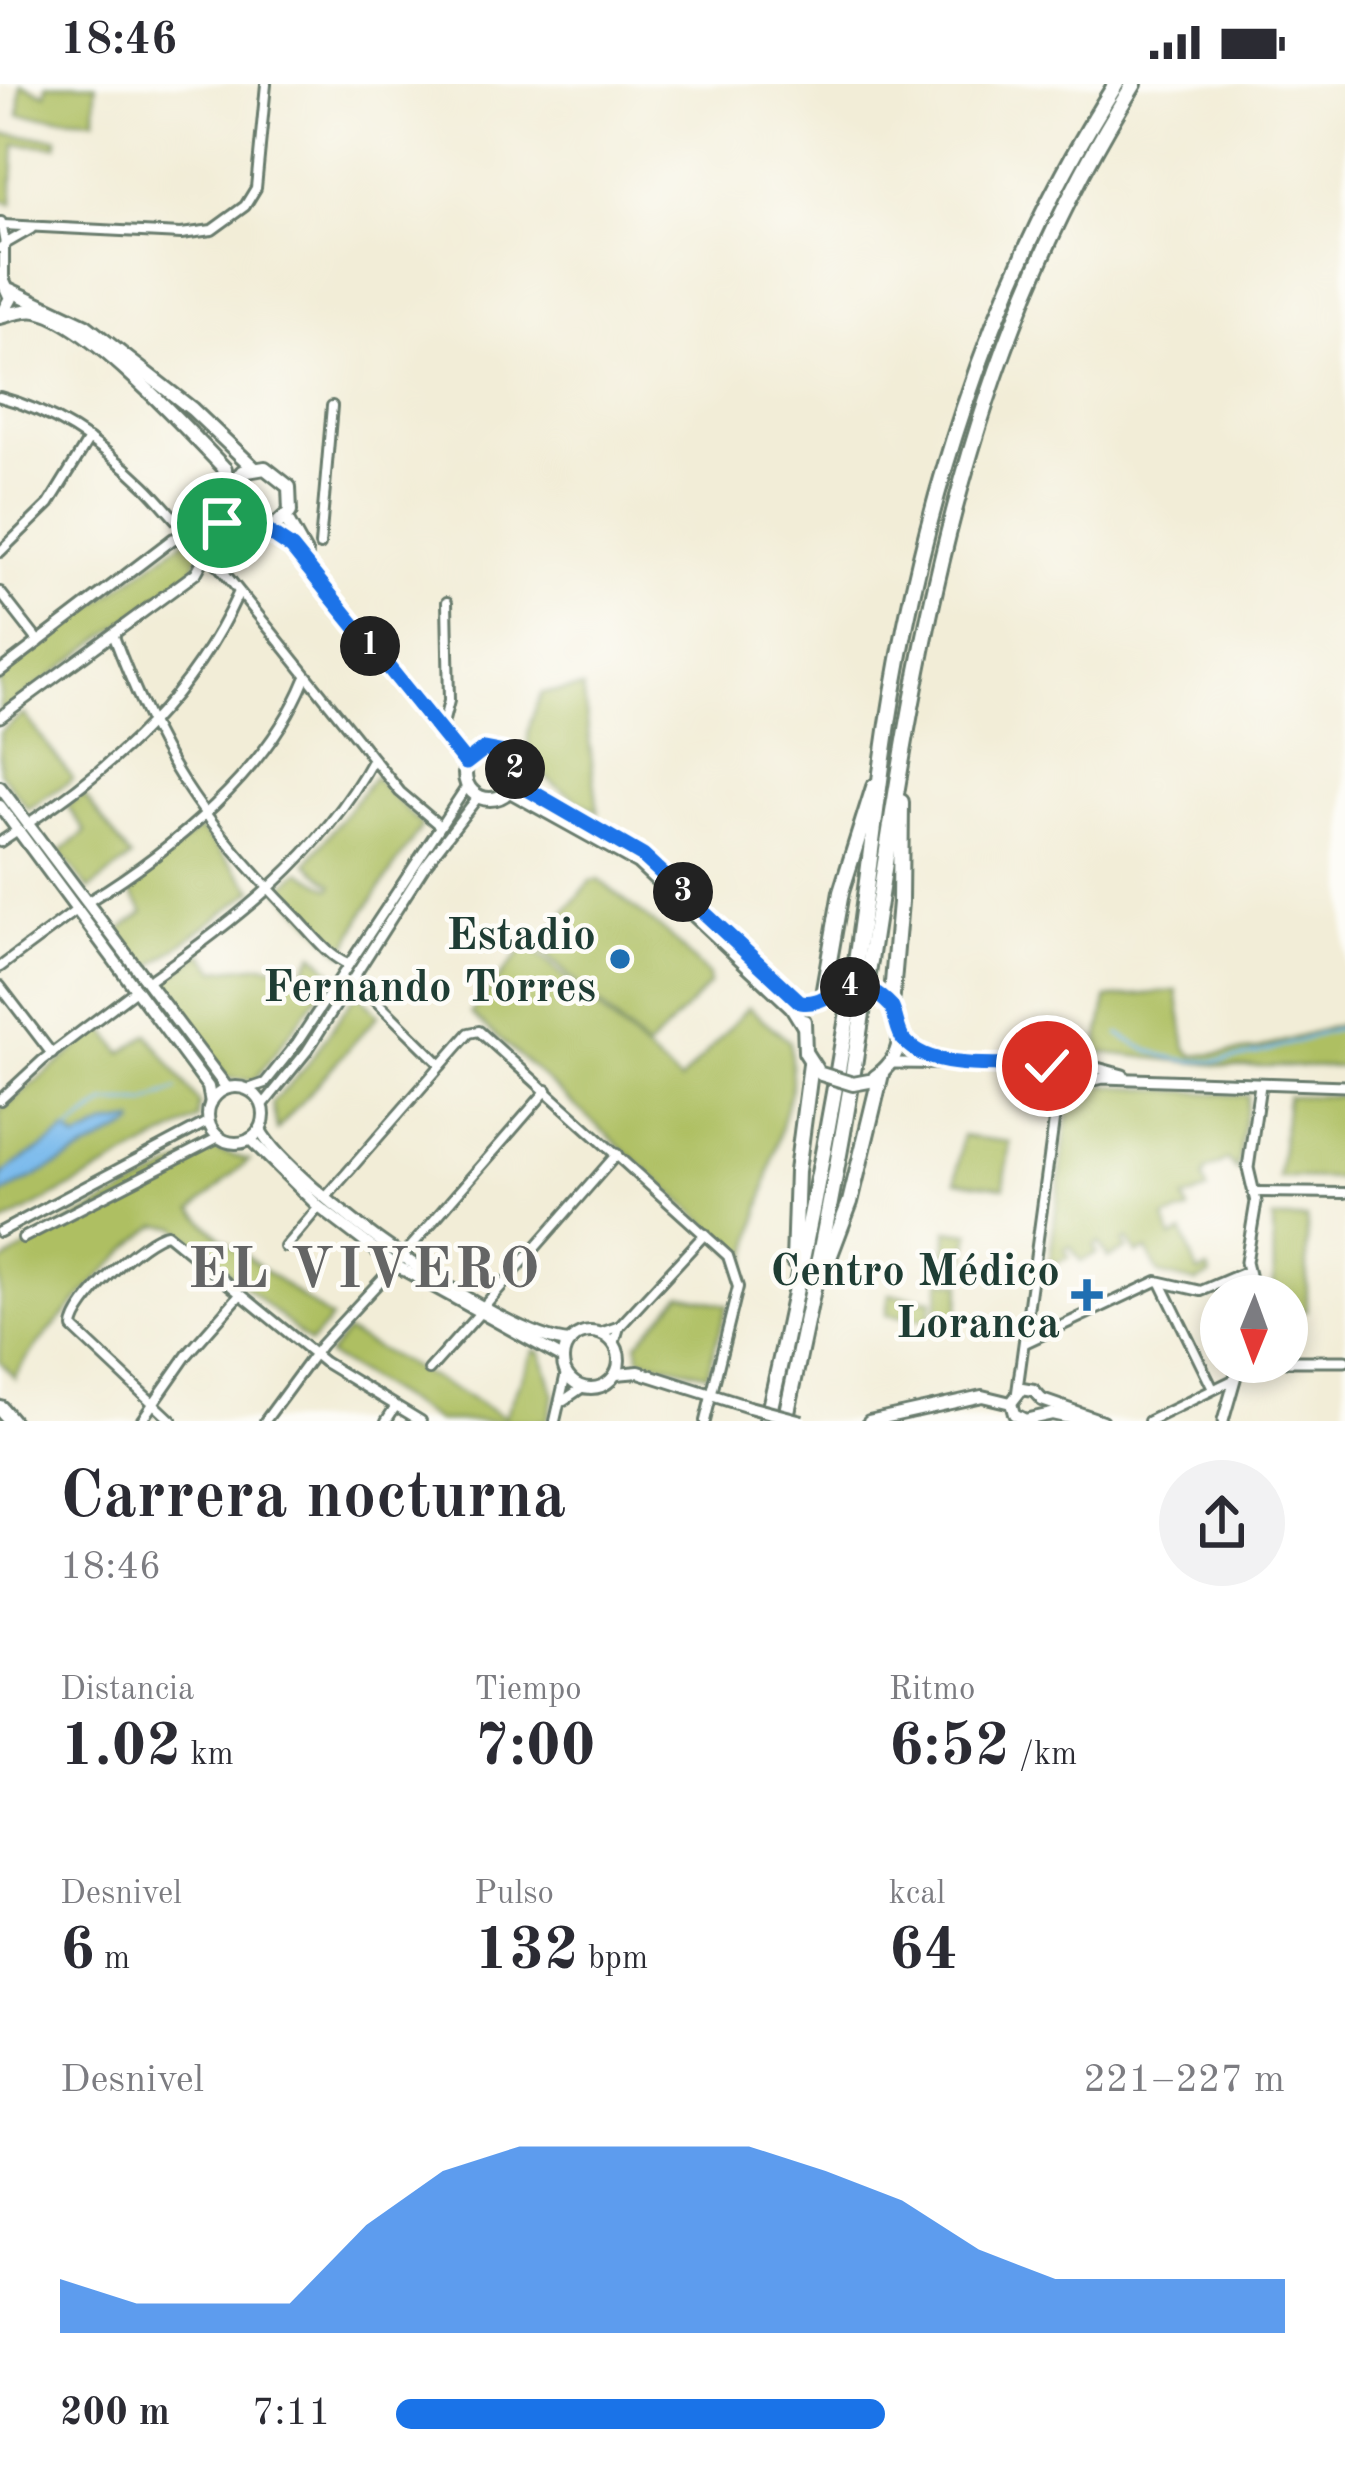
<!DOCTYPE html>
<html lang="es">
<head>
<meta charset="utf-8">
<style>
	body { margin:0; font-family:"Old Standard TT",serif; background:#f2f2f3; color:#2b2b33; height:100vh; display:flex; flex-direction:column; font-size:45px; white-space:nowrap }
	* { box-sizing:border-box; margin:0 }
	p { font-size:39px; color:#7c7c81 }
	.icon { flex:none; width:66px; height:66px; fill:none; stroke:currentColor; stroke-width:2; stroke-linecap:round; stroke-linejoin:round }
	.map { position:relative; height:1337px; overflow:hidden }
	.drawer { display:flex; flex-direction:column; background:#fff; flex:1 }
	.drawer>* { flex:none }
	.needle { width:78px; rotate:181deg }
	.fabs { position:absolute; left:1200px; top:1191px; display:grid; gap:24px }
	.fabs a { display:grid; place-items:center; width:108px; height:108px; border-radius:50%; background:#fff; box-shadow:0 6px 18px #0003; font-size:60px }
	.pin { position:absolute; display:grid; place-items:center; width:102px; height:102px; color:#fff; margin:-51px; border:6px solid #fff; border-radius:50%; box-shadow:0 3px 12px #0007 }
	.km { position:absolute; width:60px; height:60px; margin:-30px; border-radius:50%; background:#222; color:#fff; font-size:33px; line-height:60px; text-align:center }
	.round { display:grid; place-items:center; flex:none; width:126px; height:126px; border-radius:63px; background:#f2f2f3 }
	.head { display:flex; align-items:center; justify-content:space-between; height:204px; padding:0 60px }
	h1 { font-size:66px; font-weight:800; line-height:90px }
	.figures { display:grid; grid-template-columns:repeat(3,1fr); gap:18px; height:204px; padding:12px 60px }
	.figures div { display:grid; align-content:center }
	.figures b { font-size:60px; font-weight:800 }
	.figures small { font-size:33px; font-weight:400 }
	.figures p { font-size:33px }
	.chart { height:336px; padding:24px 60px }
	.chart p { display:flex; justify-content:space-between }
	.chart svg { width:100%; height:216px; margin-top:12px; fill:#1a73e8; opacity:.7 }
	ul { padding:0 60px; list-style:none; font-size:39px }
	li { display:grid; grid-template-columns:192px 144px 1fr; align-items:center; height:90px }
	li i { height:30px; border-radius:15px; background:#1a73e8 }
	.status { display:flex; justify-content:space-between; align-items:center; height:84px; padding:0 60px; background:#fff; direction:ltr }
	.status svg { height:33px; fill:currentColor }
	.map>svg:first-child { display:block }
	.green { fill:#aebf62; stroke:#667e4b; stroke-width:3 }
	.water { fill:#78b9ec; stroke:#4c7b90; stroke-width:3 }
	.lines { fill:none; stroke-linecap:round; stroke-linejoin:round }
	.stream { stroke:#78b9ec; stroke-width:3 }
	.minor-casing { stroke:#697b6d; stroke-width:14 }
	.tertiary-casing { stroke:#697b6d; stroke-width:15 }
	.secondary-casing { stroke:#697b6d; stroke-width:16 }
	.primary-casing { stroke:#697b6d; stroke-width:18 }
	.motorway-casing { stroke:#697b6d; stroke-width:20 }
	.minor { stroke:#fff; stroke-width:8 }
	.tertiary { stroke:#fff; stroke-width:9 }
	.secondary { stroke:#fff; stroke-width:10 }
	.primary { stroke:#fff; stroke-width:12 }
	.motorway { stroke:#fff; stroke-width:14 }
	.secondary-bridge-casing { stroke:#697b6d; stroke-width:16; stroke-linecap:butt }
	.primary-bridge-casing { stroke:#697b6d; stroke-width:18; stroke-linecap:butt }
	.secondary-bridge { stroke:#fff; stroke-width:10 }
	.primary-bridge { stroke:#fff; stroke-width:12 }
	.route-casing { stroke:#fff; stroke-width:24 }
	.route { stroke:#1a73e8; stroke-width:15 }
	.poi-dot { fill:#1f6fb2; stroke:#fdfcf7; stroke-width:4.5 }
	.labels { text-anchor:middle; stroke-width:9; stroke-linejoin:round; paint-order:stroke }
	.poi-label { font-size:45px; font-weight:bold; fill:#1f3d34; stroke:#fdfcf7; text-anchor:end }
	.district-label { font-size:57px; font-weight:bold; letter-spacing:3px; fill:#646565; stroke:#fdfcf7 }
</style>
</head>
<body>
<div class="status"><b>18:46</b><svg viewBox="0 0 49 12"><path d="M0 12V9h3v3zM5 12V6h3v6zM10 12V3h3v9zM15 12V0h3v12zM26 1h20v11H26zM47 4h2v5h-2z"/></svg></div>
<div class="map">
<svg width="1345" height="1337" viewBox="0 0 1345 1337">
	<rect width="100%" height="100%" fill="#fdfcf7"/>
	<filter id="ink" filterUnits="userSpaceOnUse"><feTurbulence type="fractalNoise" baseFrequency=".00833" numOctaves="2"/><feDisplacementMap in="SourceGraphic" scale="24" xChannelSelector="R" yChannelSelector="G"/><feConvolveMatrix kernelMatrix="1 2 1 2 8 2 1 2 1" color-interpolation-filters="sRGB"/></filter>
	<filter id="wash" filterUnits="userSpaceOnUse"><feTurbulence type="fractalNoise" baseFrequency=".004" numOctaves="4" result="noise"/><feDisplacementMap in="SourceGraphic" scale="48" xChannelSelector="R" yChannelSelector="G"/><feGaussianBlur stdDeviation="2.7" result="paint"/><feColorMatrix in="noise" values="0 0 0 0 0 0 0 0 0 0 0 0 0 0 0 0 0 1.4 0 .05"/><feComposite in="paint" operator="in"/></filter>
	<g filter="url(#wash)">
		<rect width="100%" height="100%" fill="#f2edd7"/>
		<g class="green">
			<path d="M21 0 46 10 47 0H96L95 35 19 31Z"/>
			<path d="M1 50 57 54V62L15 60 12 120 0 116Z"/>
			<path d="M186 455 200 467 194 486 0 630V591Z"/>
			<path d="M583 604 598 728C542 693 507 681 542 609Z"/>
			<path d="M24 630 73 695 28 725 0 688V648Z"/>
			<path d="M374 693 422 742 364 828 343 870 280 806 300 787 331 805 333 801 307 779Z"/>
			<path d="M83 710 131 774 89 806 60 768 86 748 67 722Z"/>
			<path d="M200 745 254 806 147 886 119 847 144 828 126 802Z"/>
			<path d="M599 796 664 847 708 891 709 901 647 965 537 862 591 797Z"/>
			<path d="M527 860 680 998 748 923 790 958 792 999 746 1181 706 1139 471 929Z"/>
			<path d="M202 869 216 886 263 881 302 888 314 869 334 890 254 997 227 994 159 901Z"/>
			<path d="M1177 907 1186 964 1194 972 1256 966 1345 939V983L1228 982 1096 968 1107 914Z"/>
			<path d="M357 908 378 931 277 1046 272 1019 305 984Z"/>
			<path d="M103 943 122 969 148 950 199 1019 198 1035 0 1141V1027Z"/>
			<path d="M1097 1001 1248 1012 1237 1086 1227 1076 1206 1087 1203 1096 1208 1107 1184 1115 1189 1127 1165 1134 1171 1154 1183 1149 1198 1189 1208 1185 1211 1191 1196 1199 1159 1190 1147 1166 1137 1170 1128 1155 1123 1158 1127 1165 1108 1174 1099 1158 1094 1162 1097 1169 1081 1177 1070 1162 1065 1165 1069 1173 1049 1182 1069 1019Z"/>
			<path d="M1287 1012H1345V1095L1279 1094Z"/>
			<path d="M962 1052 1010 1058 1004 1103 956 1097Z"/>
			<path d="M210 1065 249 1076 193 1126 220 1153 331 1235 310 1259 177 1143 159 1141C135 1151 16 1278 15 1295L0 1277V1180L56 1145Z"/>
			<path d="M1273 1135H1307V1227H1287V1212H1274Z"/>
			<path d="M948 1146 970 1149 963 1191 942 1188Z"/>
			<path d="M941 1196 962 1199 956 1241 935 1238Z"/>
			<path d="M682 1210 727 1221 707 1290 640 1274 637 1259Z"/>
			<path d="M889 1210 932 1216 929 1237 886 1231Z"/>
			<path d="M347 1248 504 1333 534 1266 541 1268 554 1311 547 1337H437L328 1271Z"/>
		</g>
		<path class="water" d="M135 1037 134 1041 0 1111V1094C20 1072 45 1067 66 1047L77 1056 107 1041Z"/>
		<g class="lines">
			<g class="stream">
				<path d="M1119 950C1198 1003 1263 966 1345 943"/>
				<path d="M68 1048 106 1019H146L177 1005"/>
			</g>
		</g>
	</g>
	<g filter="url(#ink)">
		<g class="lines">
			<g class="minor-casing">
				<g id="minor">
					<path d="M3 141 181 150 212 146 245 122 256 104 266 0"/>
					<path d="M5 160 31 145"/>
					<path d="M0 164 5 160 1 138"/>
					<path d="M4 192V162"/>
					<path d="M0 313C56 328 102 360 144 401 165 421 181 445 202 461L400 708 440 742"/>
					<path d="M320 461 332 322"/>
					<path d="M0 468 49 420 89 355"/>
					<path d="M0 508 39 558"/>
					<path d="M113 550C160 675 200 735 293 830 309 846 328 873 348 880"/>
					<path d="M443 640 449 617 447 518"/>
					<path d="M27 740C118 680 192 611 238 510"/>
					<path d="M0 758 18 746"/>
					<path d="M89 817C172 766 268 687 305 595"/>
					<path d="M0 883 74 828"/>
					<path d="M354 895 441 981"/>
					<path d="M147 898C234 838 321 771 373 675"/>
					<path d="M0 902 52 970"/>
					<path d="M248 1005 265 999 297 959 467 702"/>
					<path d="M0 1016 43 976 137 905"/>
					<path d="M263 1021 307 967 424 783 478 713"/>
					<path d="M1255 1108 1345 1109"/>
					<path d="M326 1113 469 949 479 947 728 1172 738 1203 705 1337"/>
					<path d="M0 1148 209 1037"/>
					<path d="M23 1154 219 1053"/>
					<path d="M285 1163 319 1123"/>
					<path d="M402 1173 547 1006"/>
					<path d="M1161 1199 1213 1305"/>
					<path d="M484 1222 617 1070"/>
					<path d="M600 1249 620 1242 705 1150"/>
					<path d="M1025 1259 1157 1197 1201 1207 1248 1187"/>
					<path d="M614 1260 619 1243"/>
					<path d="M429 1286 478 1231"/>
					<path d="M1017 1308 1054 1037 1052 1008"/>
					<path d="M564 1316 583 1303"/>
					<path d="M141 1337 187 1271 239 1212"/>
					<path d="M172 1337 73 1244C73 1220 144 1153 167 1150L324 1278 421 1337"/>
					<path d="M265 1337 321 1261 395 1181"/>
					<path d="M386 1337 395 1323"/>
					<path d="M555 1337 566 1289"/>
					<path d="M1149 1337 1235 1295"/>
				</g>
			</g>
			<g class="tertiary-casing">
				<g id="tertiary">
					<path d="M0 587 173 455 212 448 228 428"/>
					<path d="M0 633 196 489 216 452 239 443"/>
					<path d="M900 953 915 966 935 972"/>
					<path d="M892 979 993 980 1025 988 1061 1009 1073 1001 1074 991 1060 978"/>
					<path d="M998 979 1075 978 1123 991"/>
					<path d="M1073 1001 1103 994 1345 1002"/>
					<path d="M1254 1212 1246 1178 1256 1118 1248 1084 1260 1001"/>
					<path d="M1287 1277H1345"/>
					<path d="M1223 1337 1240 1278"/>
				</g>
			</g>
			<g class="secondary-casing">
				<g id="secondary">
					<path d="M0 703 227 1004"/>
					<path d="M0 722 208 1003 211 1019"/>
					<circle cx="236" cy="1031" r="28"/>
					<path d="M260 1046C291 1103 506 1256 570 1258"/>
					<path d="M250 1055 319 1123 395 1181 563 1274"/>
					<circle cx="591" cy="1276" r="28"/>
					<path d="M616 1290 639 1288 749 1323"/>
					<path d="M1042 1316 1102 1337"/>
					<path d="M1011 1319 1014 1330 1025 1336 1052 1330 1083 1337"/>
					<path d="M1011 1319 1022 1305 1034 1307 1042 1316"/>
					<path d="M869 1337 982 1312 1011 1319"/>
				</g>
			</g>
			<g class="primary-casing">
				<g id="primary">
					<path d="M0 190 11 214 1 232"/>
					<path d="M10 206 86 242 192 325 254 384"/>
					<path d="M0 233C11 230 26 225 37 227 88 237 188 346 225 385L228 428 239 443 268 448 290 428 289 403 265 384 242 388 228 407"/>
					<path d="M286 435 306 471"/>
					<path d="M268 448 292 464 467 679"/>
					<circle cx="490" cy="690" r="25"/>
					<path d="M510 707 638 778 792 923 803 941"/>
					<path d="M779 902 800 918 814 919"/>
					<path d="M804 937 805 968 816 985"/>
					<path d="M875 993C902 974 907 946 887 919"/>
				</g>
			</g>
			<g class="motorway-casing">
				<g id="motorway">
					<path d="M823 911 841 808 874 703"/>
					<path d="M891 922 900 818 901 718"/>
					<path d="M794 1178 797 1087 811 980"/>
					<path d="M825 1184 850 1118 881 990"/>
					<path d="M0 1324 11 1337"/>
					<path d="M767 1337C801 1189 830 1041 854 891 865 819 873 747 883 674 915 441 988 200 1116 0"/>
					<path d="M785 1337C809 1227 832 1117 850 1007 907 649 936 315 1134 0"/>
				</g>
			</g>
			<use href="#minor" class="minor"/>
			<use href="#tertiary" class="tertiary"/>
			<use href="#secondary" class="secondary"/>
			<use href="#primary" class="primary"/>
			<use href="#motorway" class="motorway"/>
			<g class="secondary-bridge-casing">
				<path id="secondary-bridge" d="M749 1323 802 1337"/>
			</g>
			<g class="primary-bridge-casing">
				<g id="primary-bridge">
					<path d="M832 906 860 903 882 913"/>
					<path d="M821 990 853 1000 869 997"/>
				</g>
			</g>
			<use href="#secondary-bridge" class="secondary-bridge"/>
			<use href="#primary-bridge" class="primary-bridge"/>
		</g>
	</g>
	<g class="lines" filter="url(#ink)">
		<g class="route-casing">
			<path id="route" d="M222 439 228 428 239 443 268 448 292 464 466 679 484 665 505 669 516 688 515 698 643 772 800 918C833 924 847 877 891 922 897 933 897 948 904 956 933 991 1011 978 1051 980L1047 982"/>
		</g>
		<use href="#route" class="route"/>
	</g>
	<g class="poi-dot">
		<circle cx="620" cy="875" r="12"/>
		<path d="M1081 1193h12v12h12v12h-12v12h-12v-12h-12v-12h12z"/>
	</g>
	<g class="labels">
		<g class="poi-label">
			<text x="596" y="865">Estadio<tspan x="596" dy="52">Fernando Torres</tspan></text>
			<text x="1060" y="1201">Centro Médico<tspan x="1060" dy="52">Loranca</tspan></text>
		</g>
		<g class="district-label">
			<text x="365" y="1203">EL VIVERO</text>
		</g>
	</g>
</svg>
<div class="fabs">
<a><svg class="needle" viewBox="-14 -14 28 28"><path d="M0-13l5 13h-10z" fill="#e53935"/><path d="M0 13l5-13h-10z" fill="#7c7c81"/></svg></a>
</div>
<div class="pin" style="left:222px;top:439px;background:#1e9e55"><svg class="icon" aria-label="arrive" viewBox="0 0 24 24"><path d="M6 21V4h12l-3 4 3 4H6"/></svg></div>
<div class="pin" style="left:1047px;top:982px;background:#d93025"><svg class="icon" aria-label="check" viewBox="0 0 24 24"><path d="M5 12l5 5 9-10"/></svg></div>
<b class="km" style="left:370px;top:562px">1</b>
<b class="km" style="left:515px;top:685px">2</b>
<b class="km" style="left:683px;top:808px">3</b>
<b class="km" style="left:850px;top:903px">4</b>
</div>
<section class="drawer">
<div class="head"><div><h1>Carrera nocturna</h1><p>18:46</p></div><a class="round"><svg class="icon" aria-label="share" viewBox="0 0 24 24"><path d="M12 15V3M7 8l5-5 5 5M5 13v7h14v-7"/></svg></a></div>
<div class="figures">
<div><p>Distancia</p><b>1.02<small> km</small></b></div>
<div><p>Tiempo</p><b>7:00</b></div>
<div><p>Ritmo</p><b>6:52<small> /km</small></b></div>
</div>
<div class="figures">
<div><p>Desnivel</p><b>6<small> m</small></b></div>
<div><p>Pulso</p><b>132<small> bpm</small></b></div>
<div><p>kcal</p><b>64</b></div>
</div>
<div class="chart"><p><span>Desnivel</span>221–227 m</p>
<svg viewBox="0 0 160 44" preserveAspectRatio="none"><path d="M0 44V33L10 38L20 38L30 38L40 22L50 11L60 6L70 6L80 6L90 6L100 11L110 17L120 27L130 33L140 33L150 33L160 33V44z"/></svg>
</div>
<ul>
<li><b>200 m</b>7:11<i style="width:55%"></i></li>
</ul>
</section>
</body>
</html>
